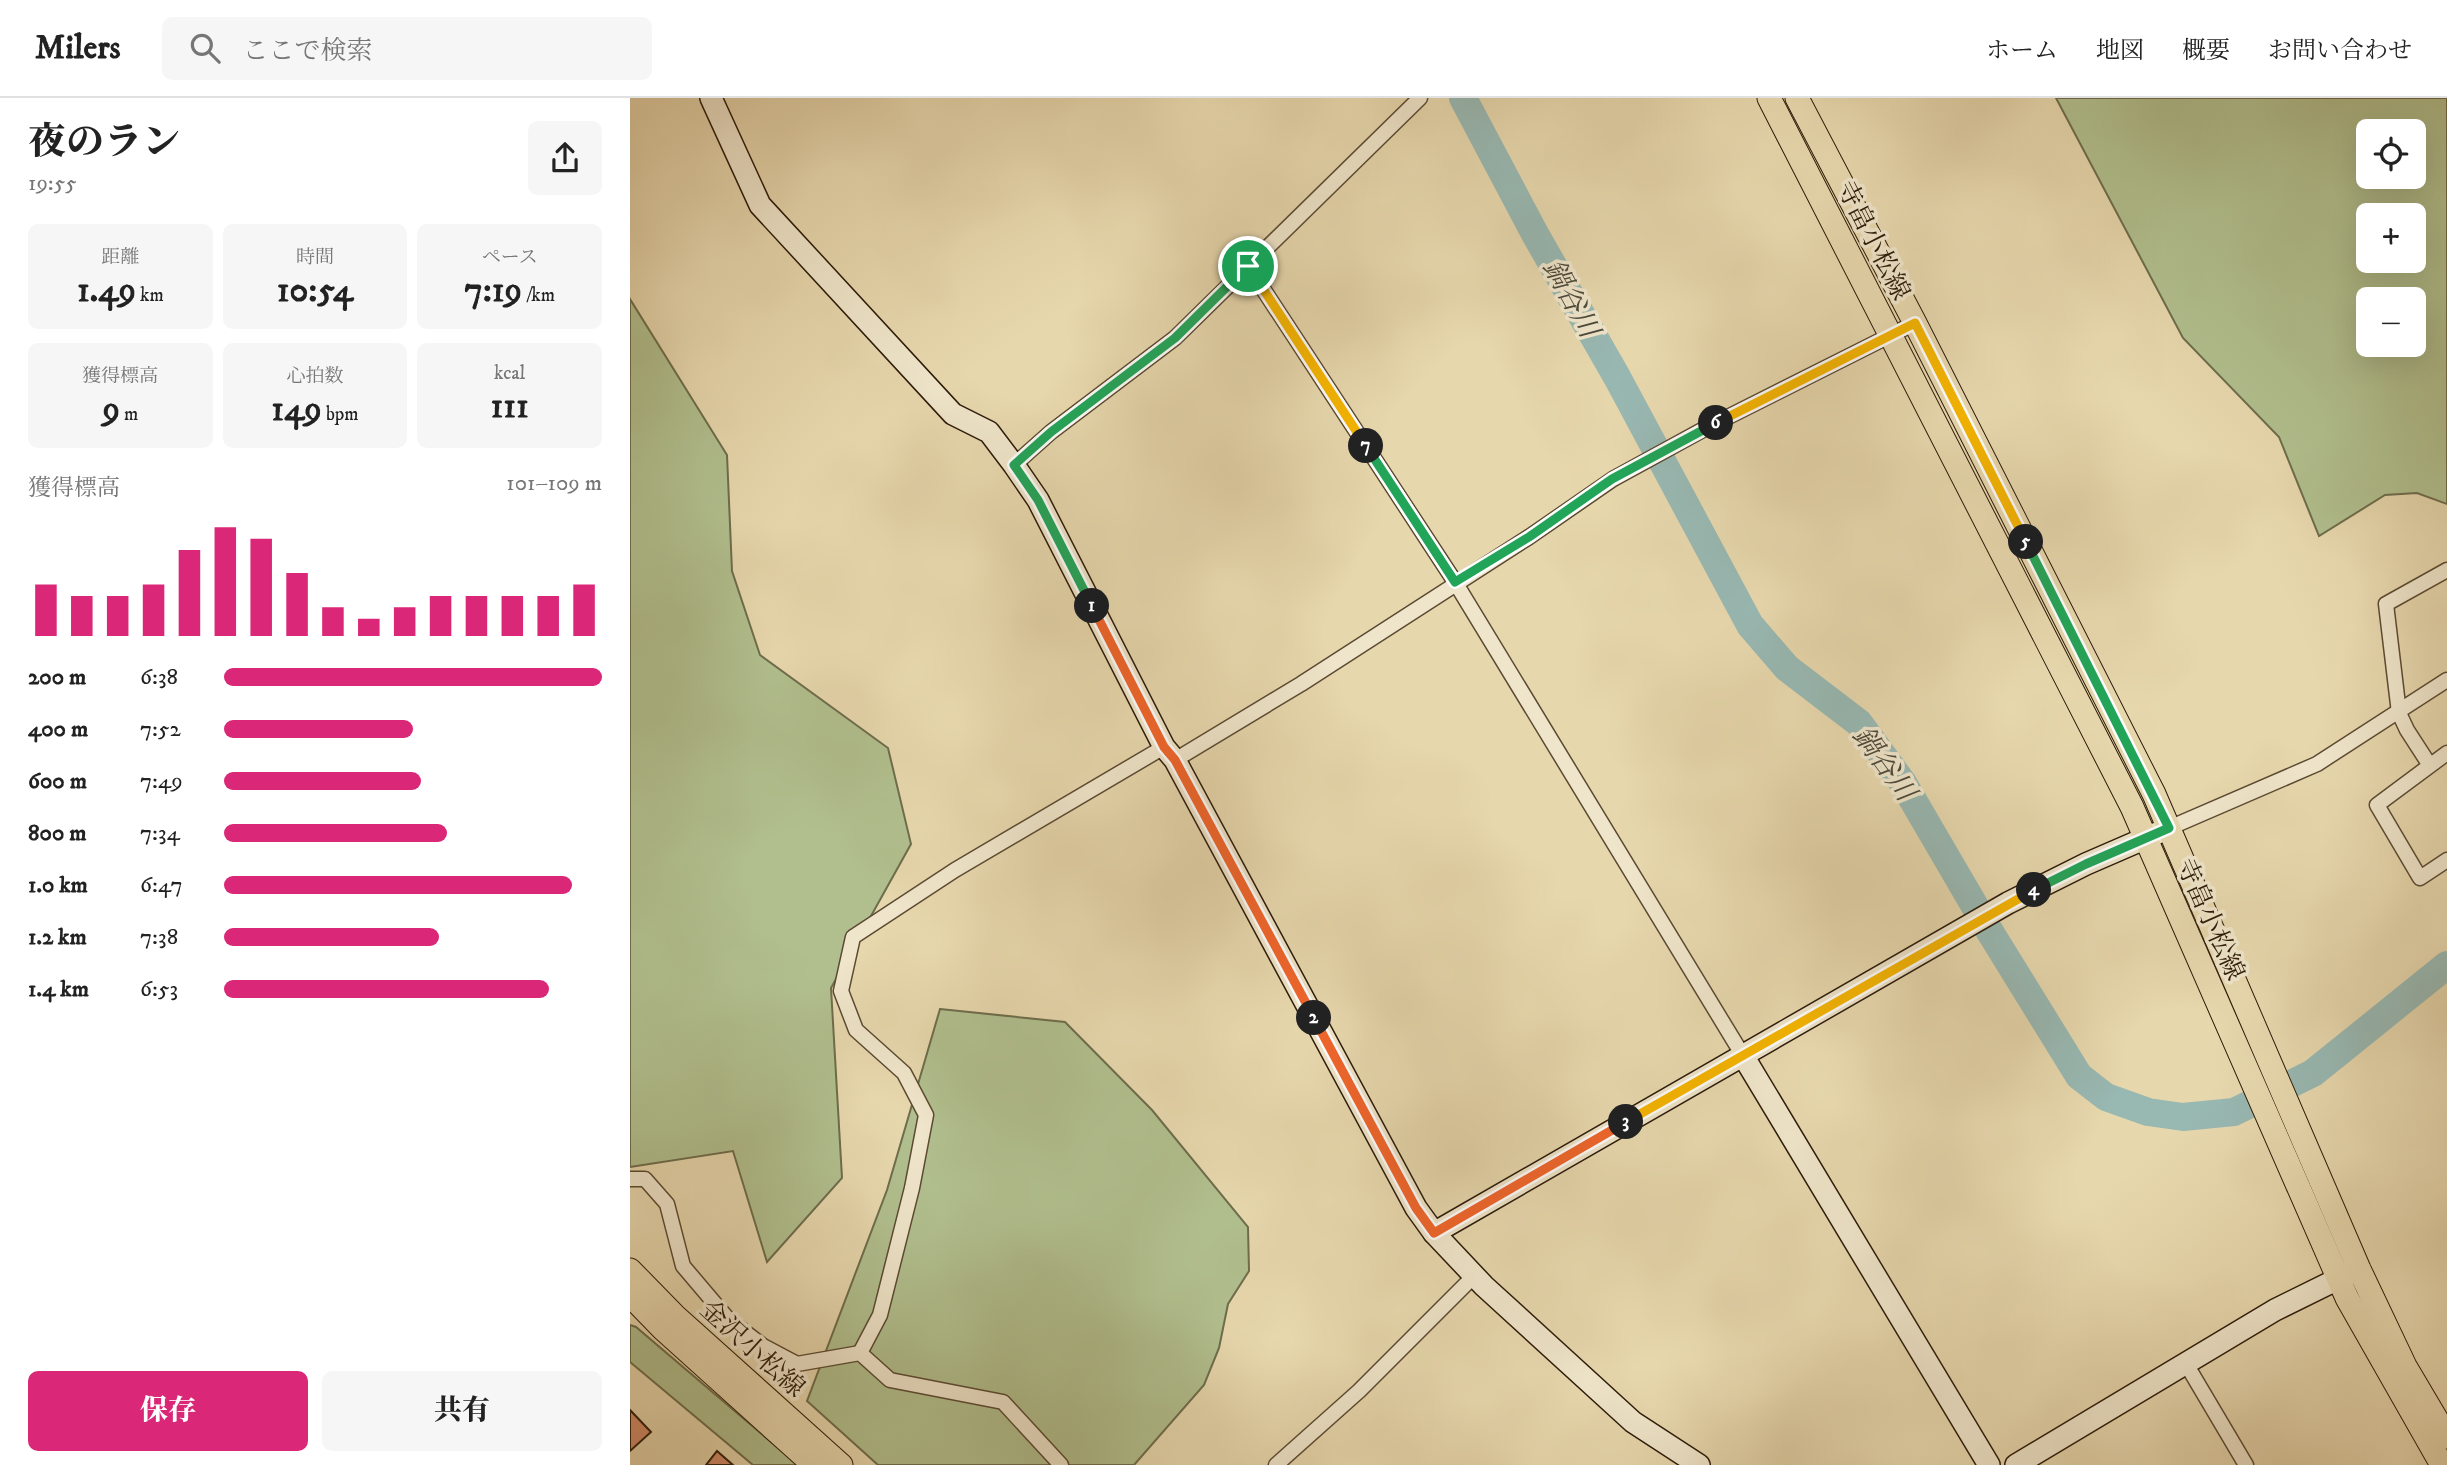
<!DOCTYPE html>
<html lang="ja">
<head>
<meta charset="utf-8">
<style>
	body { margin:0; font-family:"IM FELL DW Pica","Noto Serif JP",serif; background:#f6f6f6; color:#222; height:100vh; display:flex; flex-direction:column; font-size:26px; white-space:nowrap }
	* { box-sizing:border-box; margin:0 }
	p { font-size:23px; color:#767676 }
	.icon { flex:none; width:38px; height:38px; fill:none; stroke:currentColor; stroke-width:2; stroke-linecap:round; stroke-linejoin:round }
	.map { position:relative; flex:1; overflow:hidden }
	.drawer { display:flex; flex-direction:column; background:#fff; width:630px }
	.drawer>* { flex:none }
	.fabs { position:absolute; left:1726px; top:21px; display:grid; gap:14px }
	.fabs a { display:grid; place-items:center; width:70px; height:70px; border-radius:10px; background:#fff; box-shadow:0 7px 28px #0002; font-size:35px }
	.pin { position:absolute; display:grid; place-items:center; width:60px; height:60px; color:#fff; margin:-30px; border:4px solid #fff; border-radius:50%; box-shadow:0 2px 7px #0007 }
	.km { position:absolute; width:35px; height:35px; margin:-18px; border-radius:50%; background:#222; color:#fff; font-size:19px; line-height:35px; text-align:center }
	.round { display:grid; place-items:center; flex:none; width:74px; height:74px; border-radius:10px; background:#f6f6f6 }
	.head { display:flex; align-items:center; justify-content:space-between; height:119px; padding:0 28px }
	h1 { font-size:38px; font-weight:800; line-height:52px }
	.stats { display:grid; grid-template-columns:repeat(3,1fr); gap:10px; height:119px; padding:7px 28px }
	.stats div { display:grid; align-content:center; border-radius:10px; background:#f6f6f6; text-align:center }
	.stats b { font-size:35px; font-weight:800 }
	.stats small { font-size:19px; font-weight:400 }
	.stats p { font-size:19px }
	.chart { height:196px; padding:14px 28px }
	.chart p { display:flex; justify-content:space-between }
	.chart svg { width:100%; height:126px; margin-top:7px; stroke:#db2777; stroke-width:6 }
	.primary-button { display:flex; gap:14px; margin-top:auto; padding:14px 28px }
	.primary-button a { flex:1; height:80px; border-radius:10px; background:#db2777; color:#fff; font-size:28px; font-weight:800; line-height:80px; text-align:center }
	.primary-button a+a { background:#f6f6f6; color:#222 }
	ul { padding:0 28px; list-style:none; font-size:23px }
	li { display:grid; grid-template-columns:112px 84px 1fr; align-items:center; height:52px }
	li i { height:18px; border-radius:9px; background:#db2777 }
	header { display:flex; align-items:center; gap:42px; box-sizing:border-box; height:98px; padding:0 35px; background:#fff; border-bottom:2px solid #e0e0e0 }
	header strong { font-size:33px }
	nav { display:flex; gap:38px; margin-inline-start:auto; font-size:24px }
	.search { width:490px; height:63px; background:#f6f6f6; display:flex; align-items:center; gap:18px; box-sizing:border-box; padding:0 24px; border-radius:10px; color:#767676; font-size:26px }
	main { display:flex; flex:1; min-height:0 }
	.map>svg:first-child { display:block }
	.green { fill:#b1bf8e; stroke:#6e6d4c; stroke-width:2; fill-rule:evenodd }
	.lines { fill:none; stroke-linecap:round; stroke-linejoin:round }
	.river { stroke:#98b8b2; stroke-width:28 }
	.building { fill:#d48c6a; stroke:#2c1b09; stroke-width:2 }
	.street-casing { stroke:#5b4a32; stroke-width:17 }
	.secondary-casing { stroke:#2c1b09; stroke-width:24 }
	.primary-casing { stroke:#2c1b09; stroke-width:25 }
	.street { stroke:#efe5ca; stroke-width:14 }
	.secondary { stroke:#efe5ca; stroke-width:21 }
	.primary { stroke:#e7d7ad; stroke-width:23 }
	.split-1-casing { stroke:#fff; stroke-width:14 }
	.split-2-casing { stroke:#fff; stroke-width:14 }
	.split-3-casing { stroke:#fff; stroke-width:14 }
	.split-4-casing { stroke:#fff; stroke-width:14 }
	.split-5-casing { stroke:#fff; stroke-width:14 }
	.split-6-casing { stroke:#fff; stroke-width:14 }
	.split-7-casing { stroke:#fff; stroke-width:14 }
	.split-8-casing { stroke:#fff; stroke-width:14 }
	.split-1 { stroke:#22a559; stroke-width:9 }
	.split-2 { stroke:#f0652b; stroke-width:9 }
	.split-3 { stroke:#f0652b; stroke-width:9 }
	.split-4 { stroke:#f5b400; stroke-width:9 }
	.split-5 { stroke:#22a559; stroke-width:9 }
	.split-6 { stroke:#f5b400; stroke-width:9 }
	.split-7 { stroke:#22a559; stroke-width:9 }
	.split-8 { stroke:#f5b400; stroke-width:9 }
	.labels { text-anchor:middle; stroke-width:7; stroke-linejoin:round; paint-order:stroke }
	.street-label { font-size:26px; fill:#2c1b09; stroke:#efe5ca }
	.water-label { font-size:28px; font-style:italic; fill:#4c4a3c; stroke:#efe5ca }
</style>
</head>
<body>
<header>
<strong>Milers</strong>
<div class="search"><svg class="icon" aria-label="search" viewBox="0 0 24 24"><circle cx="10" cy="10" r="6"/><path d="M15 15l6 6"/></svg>ここで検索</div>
<nav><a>ホーム</a><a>地図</a><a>概要</a><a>お問い合わせ</a></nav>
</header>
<main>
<section class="drawer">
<div class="head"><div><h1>夜のラン</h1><p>19:55</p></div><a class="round"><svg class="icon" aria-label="share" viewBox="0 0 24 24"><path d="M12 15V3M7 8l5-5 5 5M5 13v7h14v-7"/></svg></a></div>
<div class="stats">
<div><p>距離</p><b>1.49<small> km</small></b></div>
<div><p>時間</p><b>10:54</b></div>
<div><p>ペース</p><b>7:19<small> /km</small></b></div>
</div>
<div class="stats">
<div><p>獲得標高</p><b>9<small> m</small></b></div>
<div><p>心拍数</p><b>149<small> bpm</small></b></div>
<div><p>kcal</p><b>111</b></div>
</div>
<div class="chart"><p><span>獲得標高</span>101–109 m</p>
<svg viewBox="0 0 160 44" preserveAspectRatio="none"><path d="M5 44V26M15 44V30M25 44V30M35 44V26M45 44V14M55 44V6M65 44V10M75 44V22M85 44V34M95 44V38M105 44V34M115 44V30M125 44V30M135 44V30M145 44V30M155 44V26"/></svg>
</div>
<ul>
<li><b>200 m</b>6:38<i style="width:100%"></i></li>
<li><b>400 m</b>7:52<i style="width:50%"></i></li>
<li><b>600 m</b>7:49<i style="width:52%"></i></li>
<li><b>800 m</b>7:34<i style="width:59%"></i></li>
<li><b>1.0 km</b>6:47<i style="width:92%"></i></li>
<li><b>1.2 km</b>7:38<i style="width:57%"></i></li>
<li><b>1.4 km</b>6:53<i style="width:86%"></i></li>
</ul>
<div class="primary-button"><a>保存</a><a>共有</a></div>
</section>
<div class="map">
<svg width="1817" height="1367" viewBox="0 0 1817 1367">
	<rect width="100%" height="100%" fill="#e7d7ad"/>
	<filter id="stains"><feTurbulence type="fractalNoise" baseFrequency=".00286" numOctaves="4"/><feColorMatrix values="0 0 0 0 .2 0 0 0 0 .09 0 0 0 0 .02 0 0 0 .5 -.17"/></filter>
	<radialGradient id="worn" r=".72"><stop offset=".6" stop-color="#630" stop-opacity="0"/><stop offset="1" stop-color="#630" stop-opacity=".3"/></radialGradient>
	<g class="green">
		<path d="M1426 0H1817V406L1787 395 1755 397 1689 438 1649 339 1553 240ZM1783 33V79H1738V33ZM1783 117V163H1738V117ZM1783 201V247H1738V201Z"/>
		<path d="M0 201 97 357 102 473 130 557 258 650 281 746 201 890 212 1080 137 1164 103 1053 0 1069Z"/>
		<path d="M310 911 435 924 522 1012 618 1129 619 1173 598 1206 589 1250 574 1287 504 1367H248L177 1303 257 1092Z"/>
		<path d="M0 1227 6 1229 168 1367H123L0 1264Z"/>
	</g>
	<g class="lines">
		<path class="river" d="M833 0 905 136 987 279 1120 527 1157 570 1229 625 1273 685 1357 829 1449 978 1476 999 1518 1014 1553 1019 1604 1014 1683 975 1817 867"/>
	</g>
	<g class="building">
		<path d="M0 1312 21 1334 0 1353Z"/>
		<path d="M87 1353 103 1367H76Z"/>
	</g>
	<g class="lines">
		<g class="street-casing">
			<g id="street">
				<path d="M618 168 825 484 1112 956"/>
				<path d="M384 367 421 334 545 240 790 0"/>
				<path d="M1817 655 1747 707 1790 780 1817 762"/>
				<path d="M545 662 671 586 899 439 983 381 1076 330 1285 225"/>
				<path d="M1799 666 1777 632 1769 615 1756 506 1817 472"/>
				<path d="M1539 730 1687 666 1817 582"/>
				<path d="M0 1081H15L37 1106 53 1168 98 1221 133 1248 167 1266 230 1255"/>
				<path d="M230 1255 250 1217 282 1090 296 1017 274 975 226 932 211 893 223 839 325 772 534 649"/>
				<path d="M230 1255 260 1282 373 1304 431 1367"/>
				<path d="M1555 1264 1616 1367"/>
				<path d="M646 1367 729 1293 844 1178"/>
			</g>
		</g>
		<g class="secondary-casing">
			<g id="secondary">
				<path d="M81 0 130 107 323 316 359 334 384 367 408 402 534 649 545 662 786 1110 804 1135 854 1188 1003 1324 1069 1367"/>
				<path d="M1112 956 1359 1367"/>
				<path d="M804 1135 1378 805 1456 766 1539 730"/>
				<path d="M1386 1367 1645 1212 1724 1173"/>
			</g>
		</g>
		<g class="primary-casing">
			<g id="primary">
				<path d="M1139 0 1502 709 1717 1200 1812 1367"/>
				<path d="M1167 0 1285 225 1524 696 1729 1171 1775 1268 1817 1339"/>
				<path d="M0 1172 45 1218 211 1367"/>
				<path d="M0 1197 33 1231 184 1367"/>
			</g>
		</g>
		<use href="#street" class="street"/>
		<use href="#secondary" class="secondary"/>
		<use href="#primary" class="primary"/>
	</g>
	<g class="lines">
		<g class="split-1-casing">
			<path id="split-1" d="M462 508 408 402 384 367 421 334 545 240 618 168"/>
		</g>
		<g class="split-2-casing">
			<path id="split-2" d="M462 508 534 649 545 662 684 920"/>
		</g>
		<g class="split-3-casing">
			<path id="split-3" d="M684 920 786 1110 804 1135 996 1024"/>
		</g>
		<g class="split-4-casing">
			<path id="split-4" d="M996 1024 1404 792"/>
		</g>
		<g class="split-5-casing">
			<path id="split-5" d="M1396 444 1539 730 1456 766 1404 792"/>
		</g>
		<g class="split-6-casing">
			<path id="split-6" d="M1086 325 1285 225 1396 444"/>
		</g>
		<g class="split-7-casing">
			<path id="split-7" d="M736 348 825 484 899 439 982 381 1086 325"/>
		</g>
		<g class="split-8-casing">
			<path id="split-8" d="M618 168 736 348"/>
		</g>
		<use href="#split-1" class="split-1"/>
		<use href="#split-2" class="split-2"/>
		<use href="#split-3" class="split-3"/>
		<use href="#split-4" class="split-4"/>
		<use href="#split-5" class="split-5"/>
		<use href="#split-6" class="split-6"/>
		<use href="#split-7" class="split-7"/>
		<use href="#split-8" class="split-8"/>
	</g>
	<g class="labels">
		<g class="street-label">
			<text transform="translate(1244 142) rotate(63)" y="9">寺畠小松線</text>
			<text transform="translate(1581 821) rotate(66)" y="9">寺畠小松線</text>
			<text transform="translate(123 1250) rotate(42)" y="9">金沢小松線</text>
		</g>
		<g class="water-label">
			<text transform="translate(942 200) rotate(61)" y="10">鍋谷川</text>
			<text transform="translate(1255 665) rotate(54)" y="10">鍋谷川</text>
		</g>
	</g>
	<rect width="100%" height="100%" filter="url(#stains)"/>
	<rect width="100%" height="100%" fill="url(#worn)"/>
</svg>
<div class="fabs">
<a><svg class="icon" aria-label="locate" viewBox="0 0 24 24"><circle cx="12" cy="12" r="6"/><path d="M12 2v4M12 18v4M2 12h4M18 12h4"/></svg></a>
<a>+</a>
<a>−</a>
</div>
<div class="pin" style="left:618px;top:168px;background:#1e9e55"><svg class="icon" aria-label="arrive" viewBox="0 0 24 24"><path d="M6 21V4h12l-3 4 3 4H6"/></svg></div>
<b class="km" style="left:462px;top:508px">1</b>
<b class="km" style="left:684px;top:920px">2</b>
<b class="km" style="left:996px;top:1024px">3</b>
<b class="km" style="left:1404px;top:792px">4</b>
<b class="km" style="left:1396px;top:444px">5</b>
<b class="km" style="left:1086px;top:325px">6</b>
<b class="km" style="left:736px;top:348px">7</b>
</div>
</main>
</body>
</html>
